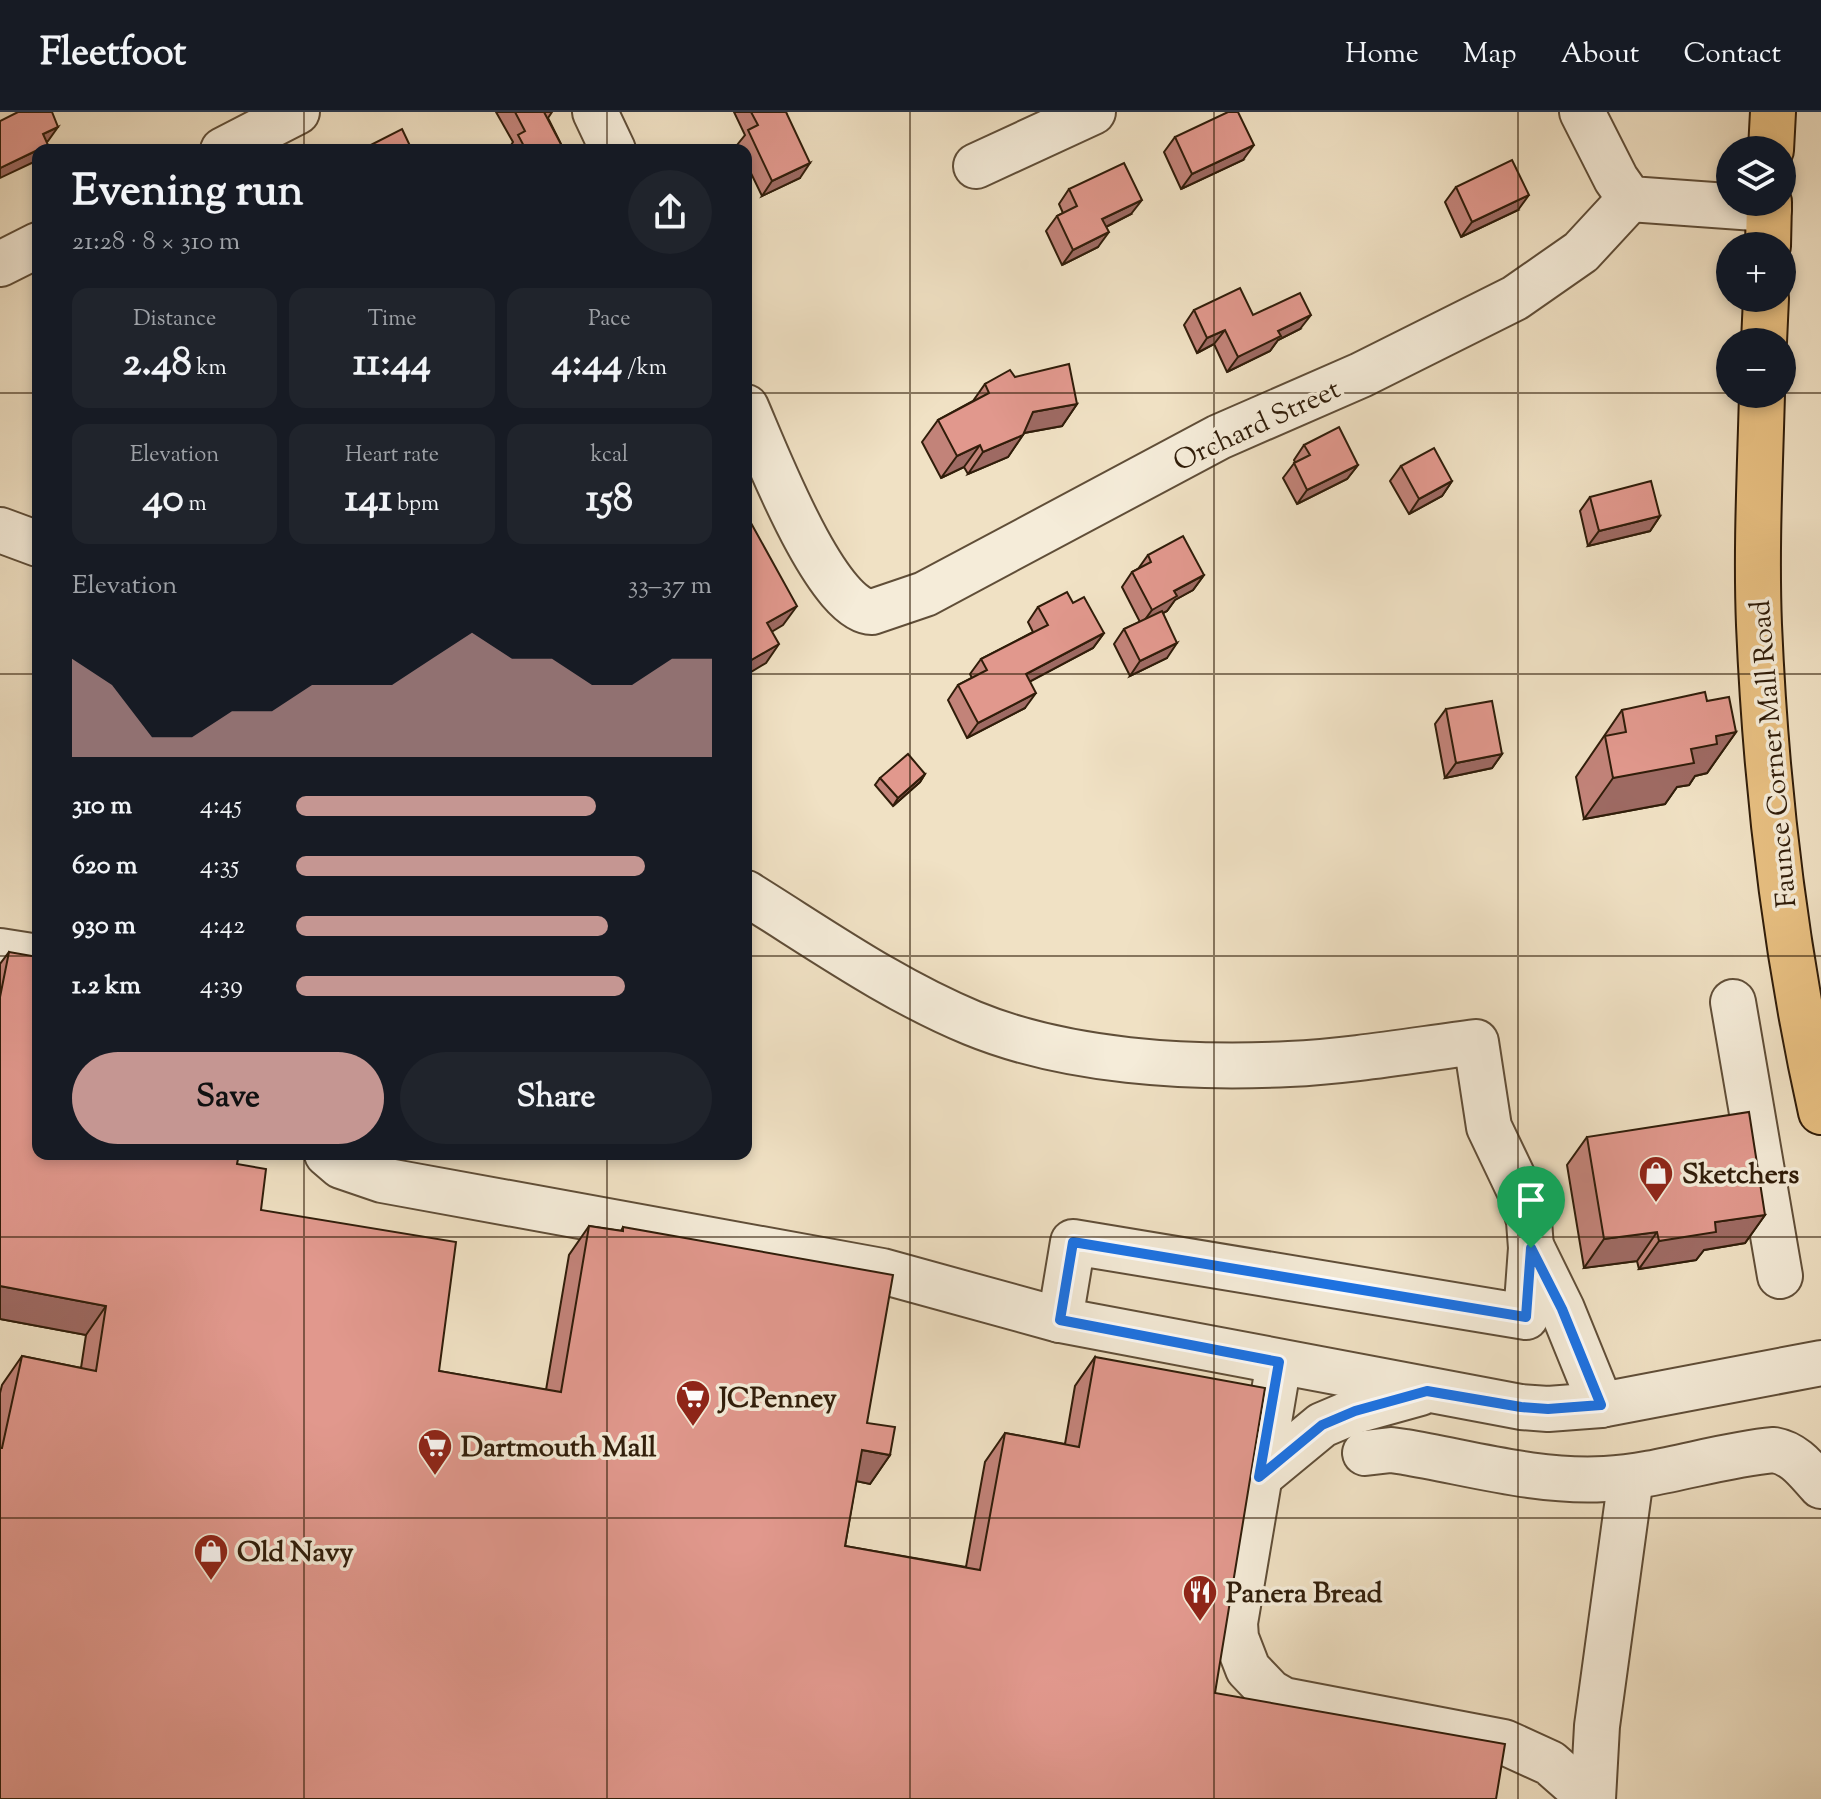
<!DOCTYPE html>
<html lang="en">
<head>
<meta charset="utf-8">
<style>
	body { margin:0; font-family:"Sorts Mill Goudy",serif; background:#20242c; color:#f1f3f6; height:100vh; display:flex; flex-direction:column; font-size:30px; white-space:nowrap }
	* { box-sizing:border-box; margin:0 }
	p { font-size:26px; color:#9ea1a6 }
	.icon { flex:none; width:44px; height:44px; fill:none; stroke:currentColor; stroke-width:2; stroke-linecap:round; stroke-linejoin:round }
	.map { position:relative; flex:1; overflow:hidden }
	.panel { position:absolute; left:32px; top:32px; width:720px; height:1016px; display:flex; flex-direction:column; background:#171b24; border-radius:16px; box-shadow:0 4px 12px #0003 }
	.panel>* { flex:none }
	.tools { position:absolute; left:1716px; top:24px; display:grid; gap:16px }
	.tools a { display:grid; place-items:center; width:80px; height:80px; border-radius:50%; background:#171b24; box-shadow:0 4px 12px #0003; font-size:40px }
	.pin { position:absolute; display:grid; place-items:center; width:68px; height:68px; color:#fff; margin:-82px -34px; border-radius:50% 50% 50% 0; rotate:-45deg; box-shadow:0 0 8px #0007 }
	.pin .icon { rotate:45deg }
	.round { display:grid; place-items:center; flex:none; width:84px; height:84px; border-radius:42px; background:#20242c }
	.headline { display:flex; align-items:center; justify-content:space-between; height:136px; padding:0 40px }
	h1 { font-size:44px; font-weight:700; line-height:60px }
	.figures { display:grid; grid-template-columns:repeat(3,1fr); gap:12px; height:136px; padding:8px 40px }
	.figures div { display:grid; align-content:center; border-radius:16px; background:#20242c; text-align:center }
	.figures b { font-size:40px; font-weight:700 }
	.figures small { font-size:22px; font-weight:400 }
	.figures p { font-size:22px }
	.chart { height:224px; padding:16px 40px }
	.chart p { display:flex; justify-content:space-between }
	.chart svg { width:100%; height:144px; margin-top:8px; fill:#c59692; opacity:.7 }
	.button { display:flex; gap:16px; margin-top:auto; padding:16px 40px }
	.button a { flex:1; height:92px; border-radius:48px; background:#c59692; color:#111; font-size:32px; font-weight:700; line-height:92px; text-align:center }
	.button a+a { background:#20242c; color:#f1f3f6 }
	ul { padding:0 40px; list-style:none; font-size:26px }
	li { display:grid; grid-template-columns:128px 96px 1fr; align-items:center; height:60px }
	li i { height:20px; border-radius:10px; background:#c59692 }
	header { display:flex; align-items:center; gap:48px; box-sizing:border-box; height:112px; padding:0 40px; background:#171b24; border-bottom:2px solid #363941 }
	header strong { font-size:38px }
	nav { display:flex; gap:44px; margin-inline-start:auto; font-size:28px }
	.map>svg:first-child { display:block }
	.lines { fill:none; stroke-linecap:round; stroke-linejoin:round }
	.minor-casing { stroke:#604e38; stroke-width:48 }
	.major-casing { stroke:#301d0a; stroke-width:48 }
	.minor { stroke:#f5ecd9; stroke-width:44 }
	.major { stroke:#e8c082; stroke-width:44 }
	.wall { fill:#c28379; stroke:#301d0a; stroke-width:2 }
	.shaded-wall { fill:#9e6a63; stroke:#301d0a; stroke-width:2 }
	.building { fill:#e1988d; stroke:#301d0a; stroke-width:2 }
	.route-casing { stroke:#fff; stroke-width:16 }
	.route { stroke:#1a73e8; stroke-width:10 }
	.grid { fill:none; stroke:#301d0a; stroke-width:2; stroke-opacity:0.55 }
	.labels { text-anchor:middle; stroke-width:7; stroke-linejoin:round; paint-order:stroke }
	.street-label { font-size:28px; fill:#301d0a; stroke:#f5ecd9 }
	.poi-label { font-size:28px; font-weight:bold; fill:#301d0a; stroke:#f5ecd9; text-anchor:start }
</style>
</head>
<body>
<header>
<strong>Fleetfoot</strong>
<nav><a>Home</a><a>Map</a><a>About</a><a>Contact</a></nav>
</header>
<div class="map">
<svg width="1821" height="1687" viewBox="0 0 1821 1687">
	<rect width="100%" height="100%" fill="#f0e1c4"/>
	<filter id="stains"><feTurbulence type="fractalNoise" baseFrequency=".0025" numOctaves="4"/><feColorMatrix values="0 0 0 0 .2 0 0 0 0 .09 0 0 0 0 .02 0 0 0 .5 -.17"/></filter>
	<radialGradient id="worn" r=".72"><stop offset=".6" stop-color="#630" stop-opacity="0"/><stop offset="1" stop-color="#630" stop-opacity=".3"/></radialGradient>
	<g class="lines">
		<g class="minor-casing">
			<g id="minor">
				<path d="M595 0 613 38"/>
				<path d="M1582 0 1616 67 1630 87 1769 97"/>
				<path d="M223 38 297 0"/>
				<path d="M976 54 1093 0"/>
				<path d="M0 152 38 133"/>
				<path d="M746 295C764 336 826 499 872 500L925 482 1219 325 1361 263 1515 186 1581 140 1630 87"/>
				<path d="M0 418 38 432"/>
				<path d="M746 781C820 827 892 878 972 911 1067 950 1188 957 1289 952 1352 949 1414 938 1476 930L1489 1015 1521 1082 1529 1109 1531 1136 1526 1205 1073 1130 1060 1208"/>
				<path d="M0 839 38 845"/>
				<path d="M1733 890 1780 1164"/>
				<path d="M327 1042 341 1054 382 1068 882 1159 1060 1208 1521 1295 1548 1297 1601 1293 1821 1251"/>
				<path d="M1533 1138 1562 1197 1601 1293"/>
				<path d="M1279 1250 1235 1511 1236 1526 1248 1557 1270 1580 1284 1588 1504 1630 1550 1651 1591 1687"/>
				<path d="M1365 1341 1391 1338 1405 1340C1470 1351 1538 1371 1605 1367 1662 1364 1717 1343 1774 1338 1796 1342 1807 1359 1821 1374"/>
				<path d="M1259 1365 1322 1313 1355 1299 1420 1281"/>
				<path d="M1593 1687 1597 1614 1631 1365"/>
			</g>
		</g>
		<g class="major-casing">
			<g id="major">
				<path d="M1771 38 1773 0"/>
				<path d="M1768 134 1769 90"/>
				<path d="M1764 230 1766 186"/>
				<path d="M1762 282C1760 359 1756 436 1759 513 1766 677 1785 839 1821 1000"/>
			</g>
		</g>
		<use href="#minor" class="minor"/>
		<use href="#major" class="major"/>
	</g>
	<g class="wall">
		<path d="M496 0H552L548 6 564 38H508L513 30Z"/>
		<path d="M734 0H786L800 66 762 84 746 51V38H740L737 33 745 23Z"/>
		<path d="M1175 25 1243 48 1181 77 1164 40Z"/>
		<path d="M1456 75 1518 98 1461 125 1445 90Z"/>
		<path d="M1069 77 1131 102 1106 115 1098 135 1062 153 1046 119 1057 104 1063 101 1059 92Z"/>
		<path d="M1194 198 1253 203 1300 217 1278 228 1270 239 1227 260 1214 232 1197 241 1184 213Z"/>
		<path d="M1015 265 1077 292 1062 314 1024 321 1008 345 968 362 964 355 941 366 922 330 938 308 973 289 985 272Z"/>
		<path d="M1304 333 1358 353 1347 367 1297 392 1283 366 1295 350 1294 348Z"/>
		<path d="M1401 354 1452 369 1442 384 1409 402 1390 369Z"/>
		<path d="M1590 385 1660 404 1650 419 1588 434 1580 399Z"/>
		<path d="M1148 443 1204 463 1193 478 1175 488 1167 499 1163 501 1167 546 1130 564 1114 532 1124 517 1140 510 1122 475 1132 460 1138 457Z"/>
		<path d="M1073 491 1104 521 1093 536 1030 569 1025 596 967 626 948 588 958 573 972 566 970 562 981 547 1033 520 1028 510 1038 495Z"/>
		<path d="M1707 589 1736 620 1707 661 1695 664 1689 673 1677 675 1665 692 1584 707 1576 665 1622 598Z"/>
		<path d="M1446 597 1502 642 1492 656 1445 666 1435 612Z"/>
		<path d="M925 662 920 670 893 694 875 673 880 666Z"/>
		<path d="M9 840 237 1052 261 1098 439 1259 546 1278 569 1143 589 1114 621 1119 623 1115 867 1311 890 1343 870 1372 856 1369 845 1434 966 1455 985 1350 1005 1321 1065 1332 1075 1274 1095 1245 1215 1581 0 1687V1281L2 1273 22 1244 81 1256 86 1223 0 1207V852Z"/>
		<path d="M1587 1025 1765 1103 1745 1131 1704 1138 1696 1148 1639 1157 1637 1149 1584 1156 1567 1053Z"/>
	</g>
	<g class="shaded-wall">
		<path d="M58 15 48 29 33 37 43 22Z"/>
		<path d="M1254 33 1243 48 1181 77 1192 62Z"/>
		<path d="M38 38V48L0 66V56Z"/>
		<path d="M810 51 800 66 762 84 772 69Z"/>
		<path d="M1529 83 1518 98 1461 125 1472 110Z"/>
		<path d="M1142 88 1131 102 1092 122 1102 107Z"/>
		<path d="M1109 120 1098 135 1062 153 1073 138Z"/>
		<path d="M1311 203 1300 217 1278 228 1270 239 1227 260 1238 245 1278 219Z"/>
		<path d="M1225 218 1214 232 1197 241 1207 226Z"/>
		<path d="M1077 292 1062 314 1018 322 1033 300Z"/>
		<path d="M1023 323 1008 345 968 362 983 340Z"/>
		<path d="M980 333 964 355 941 366 957 344Z"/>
		<path d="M1358 353 1347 367 1297 392 1307 378Z"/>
		<path d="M1452 369 1442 384 1409 402 1419 387Z"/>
		<path d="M1660 404 1650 419 1588 434 1599 419Z"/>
		<path d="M1204 463 1193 478 1175 488 1167 499 1141 513 1152 498 1174 479Z"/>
		<path d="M797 494 783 513 753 531 767 511Z"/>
		<path d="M1104 521 1093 536 1016 577 1026 562Z"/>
		<path d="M1177 531 1167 546 1130 564 1140 549Z"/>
		<path d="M779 532 766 551 746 563V551Z"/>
		<path d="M1036 581 1025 596 967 626 978 611Z"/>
		<path d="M1736 620 1707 661 1695 664 1689 673 1677 675 1665 692 1584 707 1613 666 1716 624Z"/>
		<path d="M1502 642 1492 656 1445 666 1456 651Z"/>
		<path d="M925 662 920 670 893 694 898 686Z"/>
		<path d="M1765 1103 1745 1131 1704 1138 1696 1148 1639 1157 1659 1129 1715 1110Z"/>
		<path d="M1657 1120 1637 1149 1584 1156 1604 1127Z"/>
		<path d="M0 1174 106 1194 86 1223 0 1207Z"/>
		<path d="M862 1338 890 1343 870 1372 842 1366Z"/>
	</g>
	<g class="building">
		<path d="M18 0H52L58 15 43 22 48 33 0 56V9Z"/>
		<path d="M515 0H544L564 38H526L518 23 525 19Z"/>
		<path d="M751 0H786L810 51 772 69 748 18 758 13Z"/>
		<path d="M1228 0H1238L1254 33 1192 62 1175 25Z"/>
		<path d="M402 17 412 38H361Z"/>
		<path d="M1512 48 1529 83 1472 110 1456 75Z"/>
		<path d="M1124 51 1142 88 1102 107 1109 120 1073 138 1057 104 1077 94 1069 77Z"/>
		<path d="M1240 176 1253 203 1300 181 1311 203 1278 219 1281 224 1238 245 1225 218 1207 226 1194 198Z"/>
		<path d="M1069 252 1077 292 1033 300 1023 323 983 340 980 333 957 344 938 308 989 281 985 272 1010 258 1015 265Z"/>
		<path d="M1339 315 1358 353 1307 378 1294 351 1310 343 1304 333Z"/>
		<path d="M1434 336 1452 369 1419 387 1401 354Z"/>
		<path d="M1651 369 1660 404 1599 419 1590 385Z"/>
		<path d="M746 402 797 494 767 511 779 532 746 551Z"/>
		<path d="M1183 424 1204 463 1174 479 1177 484 1152 498 1132 460 1151 450 1148 443Z"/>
		<path d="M1067 480 1073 491 1084 485 1104 521 1026 562 1036 581 978 611 958 573 987 558 981 547 1048 513 1038 495Z"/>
		<path d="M1162 499 1177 531 1140 549 1124 517Z"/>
		<path d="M1705 580 1707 589 1729 585 1736 620 1716 624 1717 632 1691 637 1694 651 1613 666 1605 624 1626 620 1622 598Z"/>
		<path d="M1492 589 1502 642 1456 651 1446 597Z"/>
		<path d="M908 642 925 662 898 686 880 666Z"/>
		<path d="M9 840 38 845V1042H239L237 1052 266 1057 261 1098 456 1130 439 1259 561 1280 589 1114 623 1119V1115L893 1163 867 1311 895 1315 890 1343 862 1338 845 1434 980 1458 1005 1321 1079 1335 1095 1245 1265 1276 1215 1581 1505 1632 1496 1687H0V1336H2L22 1244 96 1259 106 1194 0 1174V885Z"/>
		<path d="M1749 1000 1765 1103 1715 1110 1716 1120 1659 1129 1657 1120 1604 1127 1587 1025Z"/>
	</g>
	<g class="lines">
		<g class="route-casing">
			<path id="route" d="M1073 1130 1526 1205 1531 1136 1562 1197 1601 1293 1548 1297 1521 1295 1427 1279 1355 1299 1322 1313 1259 1365 1279 1250 1060 1208Z"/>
		</g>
		<use href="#route" class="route"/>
	</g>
	<path class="grid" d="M304 0V38M607 0V38M910 0V1687M1214 0V1687M1518 0V1687M0 281H38M746 281H1730M1782 281H1821M0 562H38M746 562H1821M0 844H38M746 844H1821M304 1042V1687M607 1042V1687M0 1125H1821M0 1406H1821"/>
	<defs>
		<g id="shop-pin" transform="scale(1.8)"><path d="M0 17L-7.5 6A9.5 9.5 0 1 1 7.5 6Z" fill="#8f2418" stroke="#f5ecd9"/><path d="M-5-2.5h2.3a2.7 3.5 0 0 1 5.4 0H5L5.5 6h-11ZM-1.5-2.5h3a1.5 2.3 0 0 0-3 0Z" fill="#fff"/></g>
		<g id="supermarket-pin" transform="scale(1.8)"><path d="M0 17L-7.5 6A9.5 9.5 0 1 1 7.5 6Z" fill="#8f2418" stroke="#f5ecd9"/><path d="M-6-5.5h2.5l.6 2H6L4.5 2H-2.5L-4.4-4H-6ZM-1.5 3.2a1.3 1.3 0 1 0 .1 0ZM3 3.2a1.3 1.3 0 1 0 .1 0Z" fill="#fff"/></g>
		<g id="restaurant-pin" transform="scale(1.8)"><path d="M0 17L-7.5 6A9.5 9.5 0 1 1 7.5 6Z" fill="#8f2418" stroke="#f5ecd9"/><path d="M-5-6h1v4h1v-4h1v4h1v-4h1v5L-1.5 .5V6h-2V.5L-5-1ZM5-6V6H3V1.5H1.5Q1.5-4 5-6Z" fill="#fff"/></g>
	</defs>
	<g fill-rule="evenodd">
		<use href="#shop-pin" x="1656" y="1061"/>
		<use href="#supermarket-pin" x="693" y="1285"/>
		<use href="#supermarket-pin" x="435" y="1334"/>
		<use href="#shop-pin" x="211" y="1439"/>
		<use href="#restaurant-pin" x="1200" y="1480"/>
	</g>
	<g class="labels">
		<g class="street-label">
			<text transform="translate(1256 312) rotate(-25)" y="10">Orchard Street</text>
			<text transform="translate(1772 642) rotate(-95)" y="10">Faunce Corner Mall Road</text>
		</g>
		<g class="poi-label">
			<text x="1682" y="1071">Sketchers</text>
			<text x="719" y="1295">JCPenney</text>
			<text x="461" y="1344">Dartmouth Mall</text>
			<text x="237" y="1449">Old Navy</text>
			<text x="1226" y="1490">Panera Bread</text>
		</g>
	</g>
	<rect width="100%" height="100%" filter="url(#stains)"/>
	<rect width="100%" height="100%" fill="url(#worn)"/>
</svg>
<div class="tools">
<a><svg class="icon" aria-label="layers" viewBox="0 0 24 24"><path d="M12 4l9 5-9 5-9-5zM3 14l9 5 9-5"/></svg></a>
<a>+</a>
<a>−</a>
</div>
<div class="pin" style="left:1531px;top:1136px;background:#1e9e55"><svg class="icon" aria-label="arrive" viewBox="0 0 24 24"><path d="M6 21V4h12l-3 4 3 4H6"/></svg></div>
<section class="panel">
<div class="headline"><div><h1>Evening run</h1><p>21:28 · 8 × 310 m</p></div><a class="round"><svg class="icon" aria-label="share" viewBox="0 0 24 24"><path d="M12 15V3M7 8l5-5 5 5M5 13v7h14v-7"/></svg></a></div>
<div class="figures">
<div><p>Distance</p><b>2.48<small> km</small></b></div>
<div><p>Time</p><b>11:44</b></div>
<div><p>Pace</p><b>4:44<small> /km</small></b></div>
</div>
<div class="figures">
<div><p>Elevation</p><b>40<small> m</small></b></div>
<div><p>Heart rate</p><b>141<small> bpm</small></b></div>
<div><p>kcal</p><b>158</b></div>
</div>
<div class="chart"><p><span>Elevation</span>33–37 m</p>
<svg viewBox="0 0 160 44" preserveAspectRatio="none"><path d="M0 44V14L10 22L20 38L30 38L40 30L50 30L60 22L70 22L80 22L90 14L100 6L110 14L120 14L130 22L140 22L150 14L160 14V44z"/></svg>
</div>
<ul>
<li><b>310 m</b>4:45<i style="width:72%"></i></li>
<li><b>620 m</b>4:35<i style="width:84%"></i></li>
<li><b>930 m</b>4:42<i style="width:75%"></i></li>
<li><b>1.2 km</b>4:39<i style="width:79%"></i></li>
</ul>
<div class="button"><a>Save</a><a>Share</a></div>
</section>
</div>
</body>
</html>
